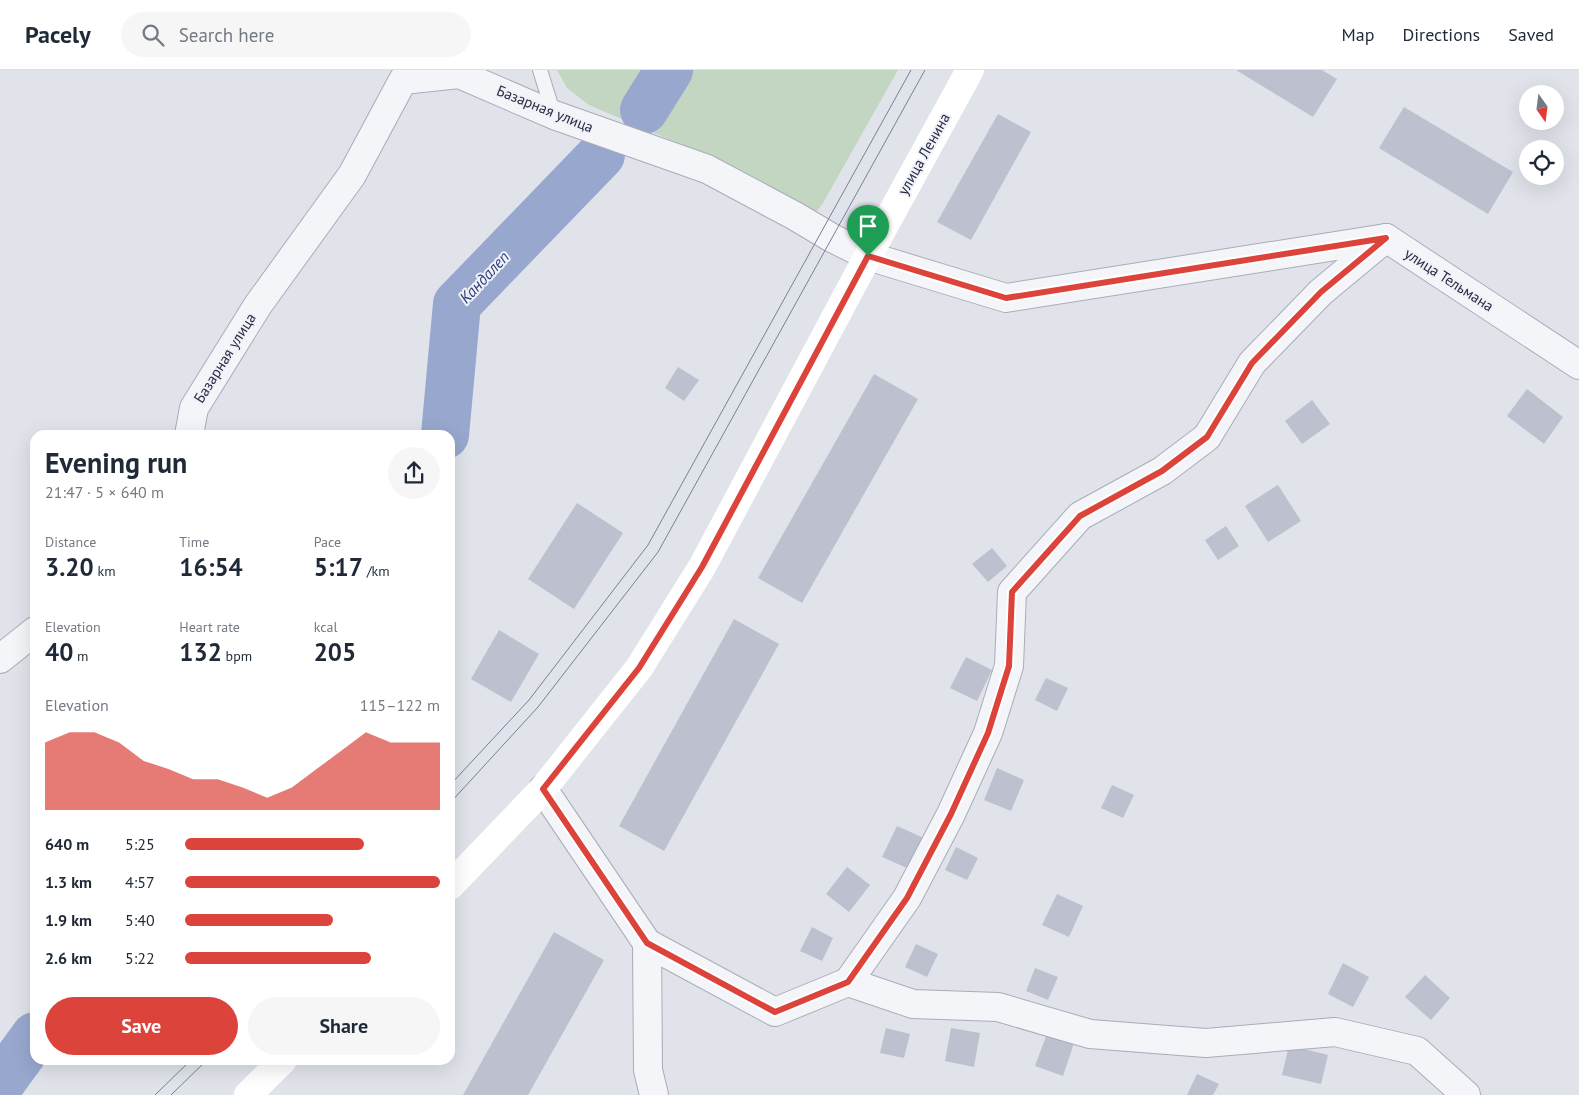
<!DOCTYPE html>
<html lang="en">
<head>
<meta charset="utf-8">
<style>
	body { margin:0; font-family:"PT Sans",sans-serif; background:#f6f6f7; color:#1f2937; height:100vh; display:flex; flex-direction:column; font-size:19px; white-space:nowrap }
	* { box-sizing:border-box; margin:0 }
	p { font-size:16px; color:#747a83 }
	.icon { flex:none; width:28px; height:28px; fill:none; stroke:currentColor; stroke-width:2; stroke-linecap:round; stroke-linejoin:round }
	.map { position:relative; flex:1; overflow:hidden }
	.side { position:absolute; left:30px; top:360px; width:425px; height:635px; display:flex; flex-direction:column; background:#fff; border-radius:15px; box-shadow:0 5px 20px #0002 }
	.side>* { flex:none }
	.needle { width:32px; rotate:166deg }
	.buttons { position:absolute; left:1519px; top:15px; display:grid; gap:10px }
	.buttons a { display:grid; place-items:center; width:45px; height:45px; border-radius:50%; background:#fff; box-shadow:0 5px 20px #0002; font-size:25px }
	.pin { position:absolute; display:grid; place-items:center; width:42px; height:42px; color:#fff; margin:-51px -21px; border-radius:50% 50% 50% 0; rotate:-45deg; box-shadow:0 0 5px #0007 }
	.pin .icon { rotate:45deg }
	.round { display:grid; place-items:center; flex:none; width:52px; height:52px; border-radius:26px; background:#f6f6f7 }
	.head { display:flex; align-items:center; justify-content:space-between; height:85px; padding:0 15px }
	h1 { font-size:28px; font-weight:600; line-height:38px }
	.stats { display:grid; grid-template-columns:repeat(3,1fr); gap:8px; height:85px; padding:5px 15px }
	.stats div { display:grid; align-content:center }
	.stats b { font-size:25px; font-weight:600 }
	.stats small { font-size:14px; font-weight:400 }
	.stats p { font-size:14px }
	.chart { height:140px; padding:10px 15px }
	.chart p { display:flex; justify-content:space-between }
	.chart svg { width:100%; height:90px; margin-top:5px; fill:#dc433a; opacity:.7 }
	.cta { display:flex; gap:10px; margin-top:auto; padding:10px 15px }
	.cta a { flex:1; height:58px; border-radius:30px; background:#dc433a; color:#fff; font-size:20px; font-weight:600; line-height:58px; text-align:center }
	.cta a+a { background:#f6f6f7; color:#1f2937 }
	ul { padding:0 15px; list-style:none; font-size:16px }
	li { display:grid; grid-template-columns:80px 60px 1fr; align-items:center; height:38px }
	li i { height:12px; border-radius:6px; background:#dc433a }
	header { display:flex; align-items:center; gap:30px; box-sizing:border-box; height:70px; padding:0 25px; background:#fff; border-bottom:1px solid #e0e1e3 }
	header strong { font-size:24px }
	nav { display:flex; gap:28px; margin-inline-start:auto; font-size:18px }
	.search { width:350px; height:45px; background:#f6f6f7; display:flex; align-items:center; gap:12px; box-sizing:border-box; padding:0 18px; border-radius:28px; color:#747a83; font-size:19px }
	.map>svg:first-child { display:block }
	.green { fill:#c2d6c1 }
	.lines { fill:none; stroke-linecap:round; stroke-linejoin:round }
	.river { stroke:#98a7ce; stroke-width:48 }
	.building { fill:#bdc0ce }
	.service-casing { stroke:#a9acb9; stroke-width:16 }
	.minor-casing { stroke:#a9acb9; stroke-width:30 }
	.service { stroke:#f4f5f9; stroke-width:14 }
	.minor { stroke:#f4f5f9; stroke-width:28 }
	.secondary { stroke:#fff; stroke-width:28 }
	.tram { stroke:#797e96; stroke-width:1 }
	.route-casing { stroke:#fff; stroke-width:10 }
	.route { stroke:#dc433a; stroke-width:6 }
	.labels { text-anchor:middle; stroke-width:4; stroke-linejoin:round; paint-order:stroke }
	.street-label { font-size:15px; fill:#272c44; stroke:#f1f2f8 }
	.water-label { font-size:16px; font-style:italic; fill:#2d407d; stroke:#f1f2f8 }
</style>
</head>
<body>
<header>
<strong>Pacely</strong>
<div class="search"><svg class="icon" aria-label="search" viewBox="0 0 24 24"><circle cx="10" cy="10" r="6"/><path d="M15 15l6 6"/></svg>Search here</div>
<nav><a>Map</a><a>Directions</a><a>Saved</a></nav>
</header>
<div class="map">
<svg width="1579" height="1025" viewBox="0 0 1579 1025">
	<rect width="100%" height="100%" fill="#e1e3eb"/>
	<path class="green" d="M557 0H898L823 133 817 141 806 140 740 100 589 35 567 18Z"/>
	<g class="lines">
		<g class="river">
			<path d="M644 40 669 0"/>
			<path d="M445 365 457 234 601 85"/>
			<path d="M0 1014 35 966"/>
		</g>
	</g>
	<g class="building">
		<path d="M1236 0H1322L1337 9 1313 47Z"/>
		<path d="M1404 37 1513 102 1488 144 1379 78Z"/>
		<path d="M998 44 1031 62 971 170 937 152Z"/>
		<path d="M678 297 699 310 684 331 665 318Z"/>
		<path d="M874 304 918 329 802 533 758 508Z"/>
		<path d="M1527 319 1563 347 1544 374 1507 346Z"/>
		<path d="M1312 330 1330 354 1302 374 1285 351Z"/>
		<path d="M1278 415 1301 451 1268 472 1245 436Z"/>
		<path d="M577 433 623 463 574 539 528 509Z"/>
		<path d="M1226 456 1239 476 1218 490 1205 470Z"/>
		<path d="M992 478 1007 496 988 512 972 494Z"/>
		<path d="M734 549 779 574 664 781 619 756Z"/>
		<path d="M499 560 539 584 511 632 471 609Z"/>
		<path d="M966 587 992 600 977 631 950 618Z"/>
		<path d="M1046 608 1068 618 1057 641 1035 630Z"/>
		<path d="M997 698 1024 710 1011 741 984 730Z"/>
		<path d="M1112 715 1134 725 1123 748 1101 738Z"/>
		<path d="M897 756 924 768 909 799 882 787Z"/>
		<path d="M956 777 978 788 967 810 945 800Z"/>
		<path d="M847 797 870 815 849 842 826 824Z"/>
		<path d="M1057 824 1083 836 1069 867 1042 855Z"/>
		<path d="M812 857 833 868 822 891 800 881Z"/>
		<path d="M554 862 604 890 528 1025H463Z"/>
		<path d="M916 874 938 884 927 907 905 897Z"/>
		<path d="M1343 893 1369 907 1353 937 1328 924Z"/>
		<path d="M1035 898 1058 907 1048 930 1026 921Z"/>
		<path d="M1425 905 1450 928 1431 950 1405 927Z"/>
		<path d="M886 958 910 964 904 988 880 983Z"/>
		<path d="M951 958 980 963 974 997 945 991Z"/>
		<path d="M1047 964 1074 973 1063 1006 1035 996Z"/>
		<path d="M1289 975 1328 985 1321 1014 1282 1005Z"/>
		<path d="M1197 1004 1219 1014 1213 1025H1187Z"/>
	</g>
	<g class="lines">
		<g class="service-casing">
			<path id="service" d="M540 0 554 45"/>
		</g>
		<g class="minor-casing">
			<g id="minor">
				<path d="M189 365 194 338 258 235 352 105 403 10 459 4 554 45 707 99 795 146 832 168 868 186 1006 228 1386 168 1579 295"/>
				<path d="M0 589 35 561"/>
				<path d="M543 719 647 873 648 1000 654 1025"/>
				<path d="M647 873 775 942 848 912 913 934 998 937 1090 964 1206 973 1335 962 1417 981 1466 1025"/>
				<path d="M848 912 907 828 951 744 988 663 1009 596 1012 522 1080 446 1162 401 1207 367 1252 293 1321 222 1386 168"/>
			</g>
		</g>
		<use href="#service" class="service"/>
		<use href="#minor" class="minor"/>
		<g class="secondary">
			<path d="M450 816 543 719 639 598 702 497 868 186 970 0"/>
			<path d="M248 1025 283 990"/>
		</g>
		<g class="tram">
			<path d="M450 715 529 630 648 475 911 0"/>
			<path d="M450 733 538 637 658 482 925 0"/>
			<path d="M155 1025 191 990"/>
			<path d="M171 1025 207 990"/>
		</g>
	</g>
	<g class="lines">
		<g class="route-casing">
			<path id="route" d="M1386 168 1321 222 1252 293 1207 367 1162 401 1080 446 1012 522 1009 596 988 663 951 744 907 828 848 912 775 942 647 873 543 719 639 598 702 497 868 186 1006 228Z"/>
		</g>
		<use href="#route" class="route"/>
	</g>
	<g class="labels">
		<g class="street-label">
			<text transform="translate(545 39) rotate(22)" y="5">Базарная улица</text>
			<text transform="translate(924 84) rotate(-61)" y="5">улица Ленина</text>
			<text transform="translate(1449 210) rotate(33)" y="5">улица Тельмана</text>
			<text transform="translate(225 288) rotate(-58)" y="5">Базарная улица</text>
		</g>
		<g class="water-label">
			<text transform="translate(484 207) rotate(-47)" y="6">Кандалеп</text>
		</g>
	</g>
</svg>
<div class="buttons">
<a><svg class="needle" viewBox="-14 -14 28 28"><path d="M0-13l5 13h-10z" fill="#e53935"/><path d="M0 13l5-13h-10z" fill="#747a83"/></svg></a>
<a><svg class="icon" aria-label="locate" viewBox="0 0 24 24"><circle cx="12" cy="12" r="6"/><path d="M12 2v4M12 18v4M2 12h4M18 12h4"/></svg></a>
</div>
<div class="pin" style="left:868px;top:186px;background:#1e9e55"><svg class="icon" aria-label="arrive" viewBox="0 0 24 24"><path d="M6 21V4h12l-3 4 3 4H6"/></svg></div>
<section class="side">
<div class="head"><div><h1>Evening run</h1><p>21:47 · 5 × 640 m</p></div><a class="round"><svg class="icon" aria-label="share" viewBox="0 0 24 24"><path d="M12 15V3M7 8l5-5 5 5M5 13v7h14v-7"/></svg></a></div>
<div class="stats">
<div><p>Distance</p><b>3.20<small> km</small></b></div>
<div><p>Time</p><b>16:54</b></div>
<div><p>Pace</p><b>5:17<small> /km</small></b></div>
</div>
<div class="stats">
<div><p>Elevation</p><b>40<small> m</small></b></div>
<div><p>Heart rate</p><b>132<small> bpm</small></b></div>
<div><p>kcal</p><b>205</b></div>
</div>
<div class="chart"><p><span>Elevation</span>115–122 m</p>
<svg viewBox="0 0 160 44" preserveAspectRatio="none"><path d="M0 44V11L10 6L20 6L30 11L40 20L50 24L60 29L70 29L80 33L90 38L100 33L110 24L120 15L130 6L140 11L150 11L160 11V44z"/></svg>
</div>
<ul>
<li><b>640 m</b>5:25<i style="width:70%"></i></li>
<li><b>1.3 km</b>4:57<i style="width:100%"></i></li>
<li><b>1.9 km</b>5:40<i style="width:58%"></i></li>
<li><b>2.6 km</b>5:22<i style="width:73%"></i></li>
</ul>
<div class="cta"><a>Save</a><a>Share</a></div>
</section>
</div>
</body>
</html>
